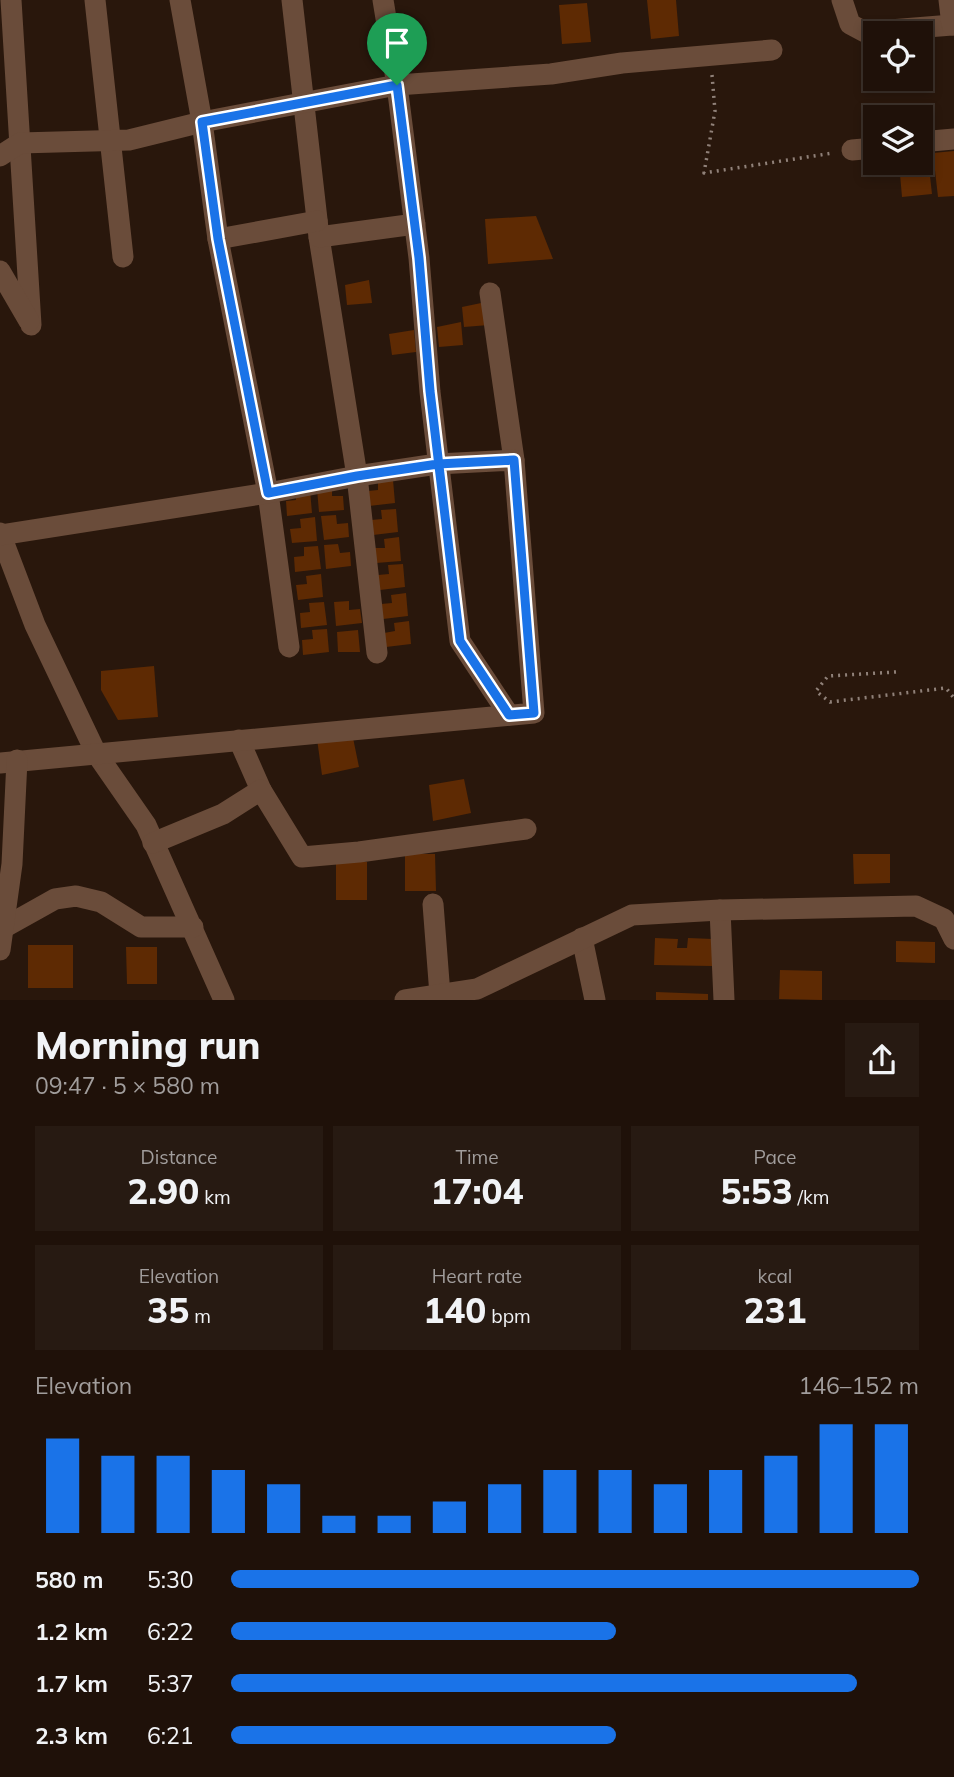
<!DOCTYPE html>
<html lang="en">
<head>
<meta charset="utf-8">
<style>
	body { margin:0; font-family:Mulish,sans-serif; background:#271a12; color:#f1f3f6; height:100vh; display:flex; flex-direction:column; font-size:26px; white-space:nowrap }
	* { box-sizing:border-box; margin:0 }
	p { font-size:23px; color:#a19d9c }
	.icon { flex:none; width:38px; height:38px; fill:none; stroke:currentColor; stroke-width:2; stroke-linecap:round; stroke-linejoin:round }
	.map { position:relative; height:1000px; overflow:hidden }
	.panel { display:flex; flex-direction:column; background:#1f1109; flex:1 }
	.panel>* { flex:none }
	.tools { position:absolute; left:863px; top:21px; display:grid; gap:14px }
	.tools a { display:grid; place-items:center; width:70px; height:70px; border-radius:0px; background:#1f1109; box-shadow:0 4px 10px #0003,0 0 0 2px #3c312a; font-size:35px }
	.pin { position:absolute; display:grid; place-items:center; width:60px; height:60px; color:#fff; margin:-72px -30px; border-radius:50% 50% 50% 0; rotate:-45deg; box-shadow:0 0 7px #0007 }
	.pin .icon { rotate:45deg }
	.round { display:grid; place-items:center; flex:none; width:74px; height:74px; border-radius:0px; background:#271a12 }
	.head { display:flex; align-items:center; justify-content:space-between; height:119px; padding:0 35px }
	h1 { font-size:38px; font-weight:800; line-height:52px }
	.stats { display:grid; grid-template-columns:repeat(3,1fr); gap:10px; height:119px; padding:7px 35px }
	.stats div { display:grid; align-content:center; border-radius:0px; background:#271a12; text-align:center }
	.stats b { font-size:35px; font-weight:800 }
	.stats small { font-size:19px; font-weight:400 }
	.stats p { font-size:19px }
	.chart { height:196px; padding:14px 35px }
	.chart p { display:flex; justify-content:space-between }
	.chart svg { width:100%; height:126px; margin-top:7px; stroke:#1a73e8; stroke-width:6 }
	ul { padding:0 35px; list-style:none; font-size:23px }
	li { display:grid; grid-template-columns:112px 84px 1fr; align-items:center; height:52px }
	li i { height:18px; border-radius:9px; background:#1a73e8 }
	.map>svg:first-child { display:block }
	.building { fill:#5e2a03 }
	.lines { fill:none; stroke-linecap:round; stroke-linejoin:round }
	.path { stroke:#908179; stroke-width:3.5; stroke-dasharray:2 5; stroke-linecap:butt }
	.minor { stroke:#6a4c3a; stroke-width:21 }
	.route-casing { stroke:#fff; stroke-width:14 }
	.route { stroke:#1a73e8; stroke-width:9 }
</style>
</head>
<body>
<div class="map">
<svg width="954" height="1000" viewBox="0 0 954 1000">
	<rect width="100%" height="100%" fill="#29170c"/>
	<g class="building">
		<path d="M647 0H676L679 36 651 39Z"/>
		<path d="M587 3 591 42 562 44 559 5Z"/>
		<path d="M927 149 932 194 902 197 899 163H920V150Z"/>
		<path d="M954 151V196L938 197 933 153Z"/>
		<path d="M536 216 553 259 488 264 485 219Z"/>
		<path d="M369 280 372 303 347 305 345 285Z"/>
		<path d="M486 302 489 325 464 327 462 307Z"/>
		<path d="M461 322 463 345 439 347 437 327Z"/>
		<path d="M414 330 416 352 392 355 389 334Z"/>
		<path d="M393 480 395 503 369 506 368 491 378 490V481Z"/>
		<path d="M332 488V496H343L344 510 319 512 317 489Z"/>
		<path d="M310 490 312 513 287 516 286 501 296 500 295 491Z"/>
		<path d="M396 509 398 532 373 535 371 520 382 519 381 510Z"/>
		<path d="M336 515 337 524 348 523 349 537 324 540 321 516Z"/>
		<path d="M315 517 317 541 292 543 290 529 301 528 300 519Z"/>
		<path d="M399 537 401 561 376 563 374 548H385L384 539Z"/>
		<path d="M338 544 340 553 350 552 351 566 326 569 324 545Z"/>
		<path d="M318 546 321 569 295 572 294 557 304 556V547Z"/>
		<path d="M403 564 405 587 380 590 378 575 389 574 388 565Z"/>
		<path d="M321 574 323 597 298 600 296 585 307 584 306 576Z"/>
		<path d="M406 593 408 616 383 619 381 604 392 603 391 595Z"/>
		<path d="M349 601V610L360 609 362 623 336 626 334 602Z"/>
		<path d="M324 602 327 625 301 628 300 613 310 612 309 603Z"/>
		<path d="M409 621 411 644 386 647 384 633 395 631 394 623Z"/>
		<path d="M327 629 329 652 303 655 302 640 313 639 312 630Z"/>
		<path d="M358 630 360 652H338L337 632Z"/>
		<path d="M154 666 158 717 118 720 101 690V671Z"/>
		<path d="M352 733 359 767 322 775 317 739Z"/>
		<path d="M464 779 471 813 433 821 429 785Z"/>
		<path d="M405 854H435L436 891H405Z"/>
		<path d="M853 854H890V883L854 884Z"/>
		<rect x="336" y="862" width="31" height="38"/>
		<path d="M655 938 678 939 677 948H687L688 938 713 939 712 966 654 965Z"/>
		<path d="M896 941 935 942V963L896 962Z"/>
		<rect x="28" y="945" width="45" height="43"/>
		<path d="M126 947H157V984H127Z"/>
		<path d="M780 970 822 971V1000L779 999Z"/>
		<path d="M656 992 708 994V1000H656Z"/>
	</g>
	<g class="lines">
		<g class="path">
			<path d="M712 75 715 111 704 173 833 153"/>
			<path d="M896 672 828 676 816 691 830 702 946 688 954 698"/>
		</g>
		<g class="minor">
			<path d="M11 0 31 325"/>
			<path d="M95 0 123 257"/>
			<path d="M180 0 202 122 218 239 268 493 289 647"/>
			<path d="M292 0 319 237 357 476 377 653"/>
			<path d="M383 0 397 85 419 258 430 392 460 641 509 715"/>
			<path d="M842 0 850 24 865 32 952 25"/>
			<path d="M949 0 952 25H954"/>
			<path d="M920 142 954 139"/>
			<path d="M852 150 875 148"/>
			<path d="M0 156 20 143 129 140 202 122 397 85 551 74 622 63 772 50"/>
			<path d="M319 237 415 224"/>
			<path d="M218 239 317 221"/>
			<path d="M0 271 29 321"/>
			<path d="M490 293 514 460"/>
			<path d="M0 533 35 625 96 753 146 825 224 1000"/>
			<path d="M239 740 261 790"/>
			<path d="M0 763 534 713 514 460 437 464 357 476 268 493 1 535"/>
			<path d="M153 843 223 814 261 790 302 857 359 852 526 829"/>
			<path d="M433 904 440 995"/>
			<path d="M720 910 724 1000"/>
			<path d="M3 928 55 899 76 896 101 902 141 927H193"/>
			<path d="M582 938 595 1000"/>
			<path d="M0 950 12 864 17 760"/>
			<path d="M405 1000 477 989 632 915 720 910 916 906 944 919 954 939"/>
		</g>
	</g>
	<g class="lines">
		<g class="route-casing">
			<path id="route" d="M397 85 202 122 218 239 268 493 357 476 438 464 514 460 534 713 509 715 460 641 430 391 419 258 397 85"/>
		</g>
		<use href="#route" class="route"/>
	</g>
</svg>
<div class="tools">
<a><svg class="icon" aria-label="locate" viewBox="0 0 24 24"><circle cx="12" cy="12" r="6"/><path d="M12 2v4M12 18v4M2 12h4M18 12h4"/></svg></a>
<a><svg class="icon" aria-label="layers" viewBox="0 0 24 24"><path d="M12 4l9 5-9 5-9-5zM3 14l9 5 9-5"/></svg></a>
</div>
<div class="pin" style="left:397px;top:85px;background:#1e9e55"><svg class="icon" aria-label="arrive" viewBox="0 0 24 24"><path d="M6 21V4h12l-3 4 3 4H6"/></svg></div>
</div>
<section class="panel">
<div class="head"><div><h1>Morning run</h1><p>09:47 · 5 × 580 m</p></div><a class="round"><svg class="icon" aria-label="share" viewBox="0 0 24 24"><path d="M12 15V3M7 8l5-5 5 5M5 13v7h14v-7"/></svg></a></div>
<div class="stats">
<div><p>Distance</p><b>2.90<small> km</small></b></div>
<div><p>Time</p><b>17:04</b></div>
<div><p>Pace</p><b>5:53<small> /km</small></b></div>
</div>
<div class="stats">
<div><p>Elevation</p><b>35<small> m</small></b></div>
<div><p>Heart rate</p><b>140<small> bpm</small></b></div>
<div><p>kcal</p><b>231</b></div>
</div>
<div class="chart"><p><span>Elevation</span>146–152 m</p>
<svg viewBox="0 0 160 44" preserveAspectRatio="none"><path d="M5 44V11M15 44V17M25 44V17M35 44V22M45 44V27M55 44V38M65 44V38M75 44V33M85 44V27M95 44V22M105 44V22M115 44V27M125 44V22M135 44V17M145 44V6M155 44V6"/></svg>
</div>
<ul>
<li><b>580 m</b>5:30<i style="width:100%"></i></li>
<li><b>1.2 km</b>6:22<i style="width:56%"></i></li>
<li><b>1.7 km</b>5:37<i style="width:91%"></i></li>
<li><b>2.3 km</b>6:21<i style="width:56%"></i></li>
</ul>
</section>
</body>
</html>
